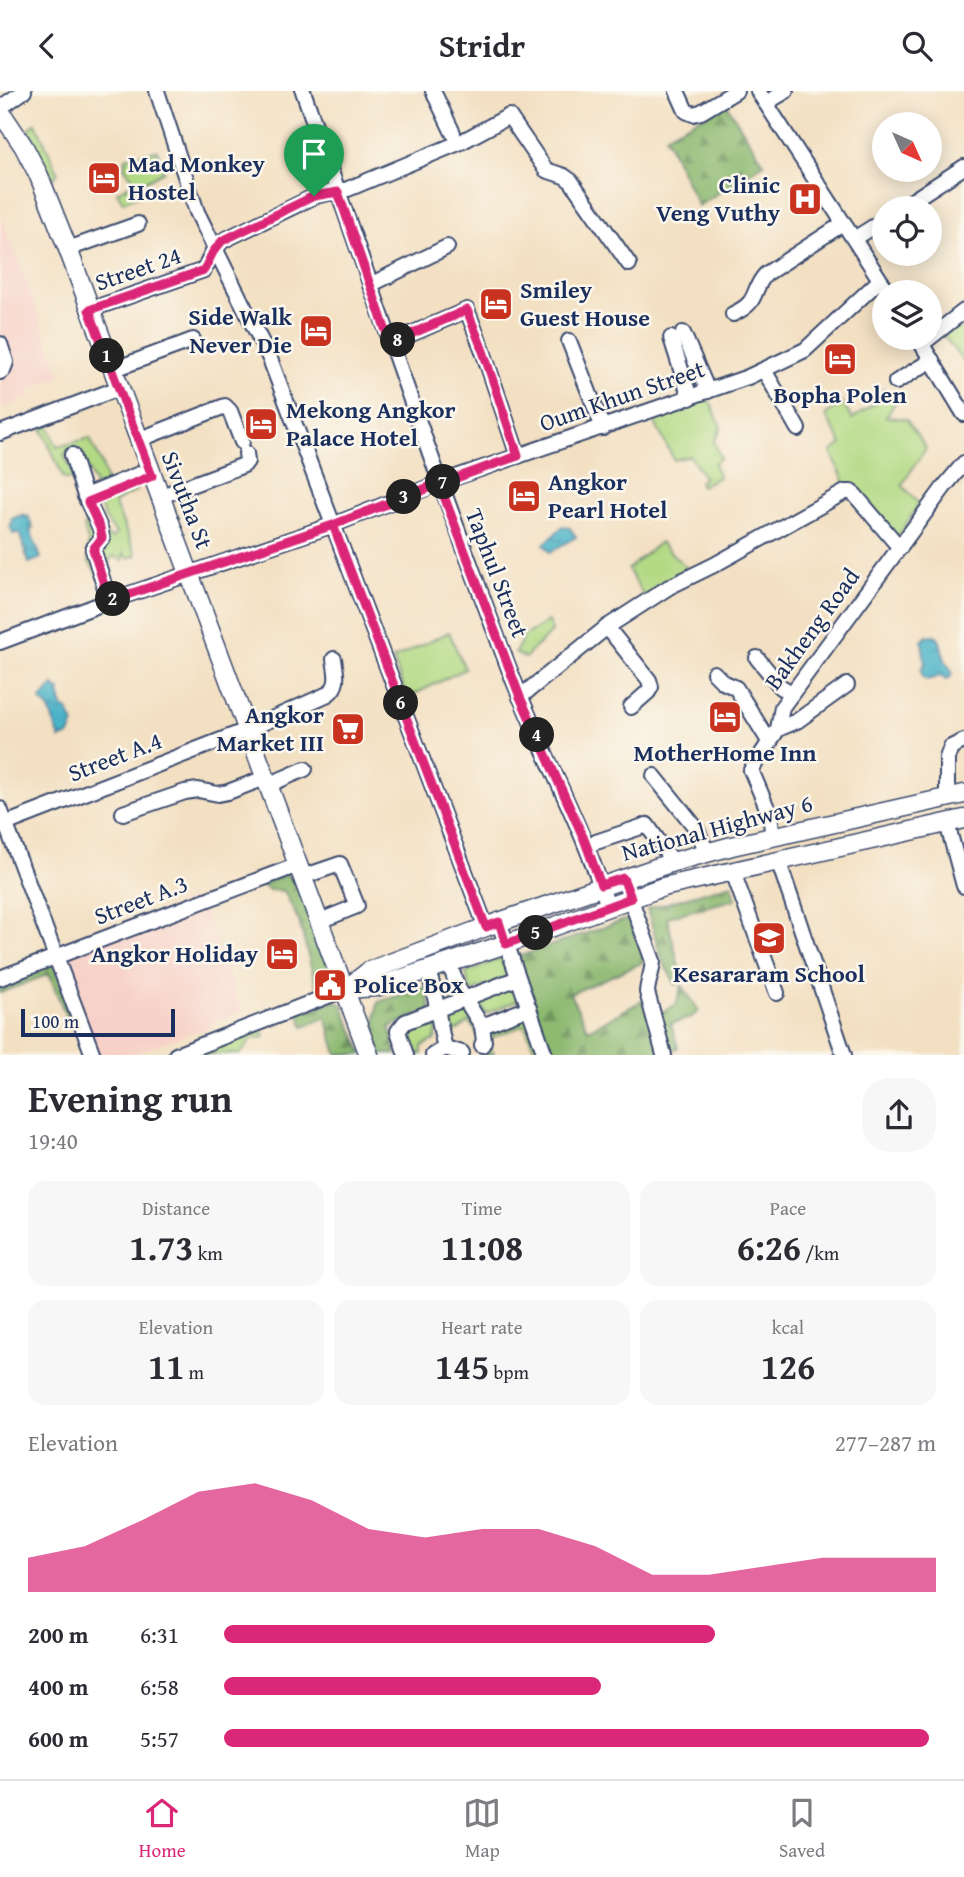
<!DOCTYPE html>
<html lang="en">
<head>
<meta charset="utf-8">
<style>
	body { margin:0; font-family:"Gentium Book Plus",serif; background:#f7f7f7; color:#2b2b33; height:100vh; display:flex; flex-direction:column; font-size:26px; white-space:nowrap }
	* { box-sizing:border-box; margin:0 }
	p { font-size:23px; color:#7c7c81 }
	.icon { flex:none; width:38px; height:38px; fill:none; stroke:currentColor; stroke-width:2; stroke-linecap:round; stroke-linejoin:round }
	.map { position:relative; height:964px; overflow:hidden }
	.panel { display:flex; flex-direction:column; background:#fff; flex:1 }
	.panel>* { flex:none }
	.needle { width:46px; rotate:135deg }
	.tools { position:absolute; left:872px; top:21px; display:grid; gap:14px }
	.tools a { display:grid; place-items:center; width:70px; height:70px; border-radius:50%; background:#fff; box-shadow:0 4px 18px #0003; font-size:35px }
	.scale { position:absolute; left:21px; bottom:18px; width:154px; box-sizing:border-box; padding-left:7px; border:4px solid #1b2f5e; border-top:0; font-size:19px; line-height:24px; white-space:nowrap; color:#1b2f5e; -webkit-text-stroke:5px #fbf7ec; paint-order:stroke }
	.pin { position:absolute; display:grid; place-items:center; width:60px; height:60px; color:#fff; margin:-72px -30px; border-radius:50% 50% 50% 0; rotate:-45deg; box-shadow:0 0 7px #0007 }
	.pin .icon { rotate:45deg }
	.km { position:absolute; width:35px; height:35px; margin:-18px; border-radius:50%; background:#222; color:#fff; font-size:19px; line-height:35px; text-align:center }
	.round { display:grid; place-items:center; flex:none; width:74px; height:74px; border-radius:28px; background:#f7f7f7 }
	.headline { display:flex; align-items:center; justify-content:space-between; height:119px; padding:0 28px }
	h1 { font-size:38px; font-weight:700; line-height:52px }
	.stats { display:grid; grid-template-columns:repeat(3,1fr); gap:10px; height:119px; padding:7px 28px }
	.stats div { display:grid; align-content:center; border-radius:18px; background:#f7f7f7; text-align:center }
	.stats b { font-size:35px; font-weight:700 }
	.stats small { font-size:19px; font-weight:400 }
	.stats p { font-size:19px }
	.chart { height:196px; padding:14px 28px }
	.chart p { display:flex; justify-content:space-between }
	.chart svg { width:100%; height:126px; margin-top:7px; fill:#db2777; opacity:.7 }
	ul { padding:0 28px; list-style:none; font-size:23px }
	li { display:grid; grid-template-columns:112px 84px 1fr; align-items:center; height:52px }
	li i { height:18px; border-radius:9px; background:#db2777 }
	header { display:flex; justify-content:space-between; align-items:center; height:91px; padding:0 28px; background:#fff; font-size:32px; font-weight:700 }
	.tabs { display:flex; justify-content:space-around; align-items:center; height:98px; border-top:2px solid #e1e1e2; background:#fff; font-size:19px; color:#7c7c81 }
	.tabs a { display:grid; justify-items:center; gap:4px }
	.tabs .current { color:#db2777 }
	.map>svg:first-child { display:block }
	.built { fill:#f7d1c8 }
	.grass { fill:url(#grass-tufts); stroke:#668470; stroke-width:2 }
	.forest { fill:url(#forest-firs); stroke:#547468; stroke-width:2 }
	.garden { fill:#b2d983; stroke:#668470; stroke-width:2 }
	.water { fill:url(#water-ripples); stroke:#327092; stroke-width:2 }
	.lines { fill:none; stroke-linecap:round; stroke-linejoin:round }
	.minor-casing { stroke:#3b4a6d; stroke-width:18 }
	.major-casing { stroke:#3b4a6d; stroke-width:21 }
	.minor { stroke:#fff; stroke-width:14 }
	.major { stroke:#fff; stroke-width:18 }
	.route-casing { stroke:#fff; stroke-width:14 }
	.route { stroke:#db2777; stroke-width:9 }
	.labels { text-anchor:middle; stroke-width:5; stroke-linejoin:round; paint-order:stroke }
	.poi-label { font-size:24px; font-weight:bold; fill:#1b2f5e; stroke:#fbf7ec; text-anchor:start }
	.street-label { font-size:24px; fill:#1b2f5e; stroke:#fbf7ec }
</style>
</head>
<body>
<header><svg class="icon" aria-label="back" viewBox="0 0 24 24"><path d="M15 5l-7 7 7 7"/></svg>Stridr<svg class="icon" aria-label="search" viewBox="0 0 24 24"><circle cx="10" cy="10" r="6"/><path d="M15 15l6 6"/></svg></header>
<div class="map">
<svg width="964" height="964" viewBox="0 0 964 964">
	<defs>
		<pattern id="grass-tufts" width="24" height="20" patternUnits="userSpaceOnUse" patternTransform="scale(1.75)"><rect width="24" height="20" fill="#b2d983"/><path d="M3 7l-1-3M5 7V3M7 7l1-3M15 17l-1-3M17 17v-4M19 17l1-3" fill="none" stroke="#98bb74"/></pattern>
		<pattern id="forest-firs" width="22" height="20" patternUnits="userSpaceOnUse" patternTransform="scale(1.75)"><rect width="22" height="20" fill="#8db971"/><path d="M5 1l3.5 6h-7zM16 11l3.5 6h-7z" fill="#729760"/></pattern>
		<pattern id="water-ripples" width="26" height="14" patternUnits="userSpaceOnUse" patternTransform="scale(1.75)"><rect width="26" height="14" fill="#49b2c7"/><path d="M2 4q2-2 4 0t4 0M15 11q2-2 4 0t4 0" fill="none" stroke="#3c91a5"/></pattern>
	</defs>
	<rect width="100%" height="100%" fill="#fbf7ec"/>
	<filter id="ink" filterUnits="userSpaceOnUse"><feTurbulence type="fractalNoise" baseFrequency=".0143" numOctaves="2"/><feDisplacementMap in="SourceGraphic" scale="14" xChannelSelector="R" yChannelSelector="G"/><feConvolveMatrix kernelMatrix="1 2 1 2 8 2 1 2 1" color-interpolation-filters="sRGB"/></filter>
	<filter id="wash" filterUnits="userSpaceOnUse"><feTurbulence type="fractalNoise" baseFrequency=".00686" numOctaves="4" result="noise"/><feDisplacementMap in="SourceGraphic" scale="28" xChannelSelector="R" yChannelSelector="G"/><feGaussianBlur stdDeviation="1.57" result="paint"/><feColorMatrix in="noise" values="0 0 0 0 0 0 0 0 0 0 0 0 0 0 0 0 0 1.4 0 .05"/><feComposite in="paint" operator="in"/></filter>
	<g filter="url(#wash)">
		<rect width="100%" height="100%" fill="#f3e0c2"/>
		<g class="built">
			<path d="M4 132 61 285 30 297 32 305 0 318V133Z"/>
			<path d="M200 806 242 920 217 930 204 939 186 943 134 963H95L55 861Z"/>
		</g>
		<path class="grass" d="M263 938 265 946 252 948 240 963H197Z"/>
		<g class="forest">
			<path d="M726 13 764 72 698 115 665 45Z"/>
			<path d="M287 783C311 806 322 857 333 889L316 895 299 830 284 800 269 799 261 794Z"/>
			<path d="M732 793 736 808 667 826 682 889 676 894 663 871 647 818Z"/>
			<path d="M628 828 646 870 570 903 588 939 642 910 660 922 676 914 682 894 699 920 690 927 671 933 678 957 659 963H550L517 866Z"/>
			<path d="M53 870 74 933 70 935 49 883 0 902V890Z"/>
			<path d="M425 896 431 918 390 936 396 963H379L375 933 378 911Z"/>
			<path d="M336 910 342 914 363 963H337L326 926 304 936 298 921Z"/>
		</g>
		<g class="garden">
			<path d="M36 32 58 82 53 88 29 38Z"/>
			<path d="M157 59 164 80 142 92 139 104 123 111 117 101 135 91 124 76 126 67Z"/>
			<path d="M964 231V272L943 244Z"/>
			<path d="M884 298 888 306 896 310 886 326 906 328 926 357 902 394 919 413 897 447 865 409 846 394 831 361 842 353 825 324 843 312 852 328 878 310 877 306Z"/>
			<path d="M707 307 712 314 721 337 714 351 721 367 714 372 719 386 701 395 699 391 704 386 690 365 674 369 654 330Z"/>
			<path d="M49 335 57 356 90 347 102 373 107 393 96 397 81 360 64 363 73 382 71 388H64L42 338Z"/>
			<path d="M132 392 136 400 114 411 136 464 128 467 123 462V470L114 465 108 471 109 479 98 485 88 469V451L84 436 88 429 95 432 112 448 116 442C105 429 99 420 99 402Z"/>
			<path d="M660 451 689 479 645 507 628 478Z"/>
			<path d="M548 530 552 540 525 567 515 562 524 545Z"/>
			<path d="M449 541 465 578 407 607 393 568Z"/>
			<path d="M501 867 510 886 470 901 466 882Z"/>
			<path d="M516 890 521 908 485 923 478 906Z"/>
			<path d="M471 907 484 934 527 917 543 963H536L525 934 485 949 494 963H481C480 950 479 942 469 931L453 943 447 927V916Z"/>
			<path d="M434 924 437 938 435 949 422 955V963H416L413 954 407 946 408 933Z"/>
		</g>
		<g class="water">
			<path d="M24 423 25 427 28 425 33 437 30 439 41 467 29 472 19 441 13 443 10 434 13 432 11 428Z"/>
			<path d="M563 435 570 437 576 446 550 461 544 453Z"/>
			<path d="M934 544 938 546C944 559 942 570 953 581L950 587 946 588 940 585 927 589 923 586 921 579 925 572 922 550 927 545Z"/>
			<path d="M54 594 56 598 60 599 59 602 63 617 67 618 74 633 69 644 60 648 48 616 40 609Z"/>
		</g>
	</g>
	<g filter="url(#ink)">
		<g class="lines">
			<g class="minor-casing">
				<g id="minor">
					<path d="M157 0 197 121 270 268 486 836"/>
					<path d="M303 0C370 192 436 385 508 575 539 657 582 732 608 816"/>
					<path d="M433 0 453 42"/>
					<path d="M677 0 686 20 693 23 701 21 736 0"/>
					<path d="M758 0 888 201"/>
					<path d="M766 12 786 0"/>
					<path d="M0 17 24 0"/>
					<path d="M901 117 964 76"/>
					<path d="M854 148 884 129"/>
					<path d="M68 158 138 133"/>
					<path d="M370 194 447 156"/>
					<path d="M89 219 204 179 213 161 222 150 315 105 348 98 461 51 509 25 546 79 564 85 571 90 629 173"/>
					<path d="M733 223C761 210 750 200 766 183L844 132"/>
					<path d="M683 242 708 300"/>
					<path d="M671 247 690 307"/>
					<path d="M918 247 964 323"/>
					<path d="M569 250 603 337"/>
					<path d="M390 252 467 219 483 260 518 365"/>
					<path d="M0 253 6 271 3 279 0 281"/>
					<path d="M922 253 964 220"/>
					<path d="M112 279 193 249"/>
					<path d="M764 279 798 338"/>
					<path d="M896 291 932 269"/>
					<path d="M0 342 119 297"/>
					<path d="M138 349 225 315 230 320 242 351"/>
					<path d="M72 364 85 405 100 437 102 447 93 458 109 510"/>
					<path d="M85 405 149 379"/>
					<path d="M159 406 244 374 247 370 246 362"/>
					<path d="M607 536 649 589 651 596 648 601 631 616"/>
					<path d="M0 551 109 510 333 434 439 392 748 286 805 259 880 189"/>
					<path d="M757 567 781 596 792 602"/>
					<path d="M714 582 723 591 736 597 770 652"/>
					<path d="M520 606 607 536 669 496 714 474 845 401H851L855 404 900 457"/>
					<path d="M778 638 797 630 847 594"/>
					<path d="M654 685 696 737 707 761"/>
					<path d="M268 694 305 678"/>
					<path d="M947 707V667L951 656 964 650"/>
					<path d="M0 718 93 964"/>
					<path d="M123 722 185 701 198 699 218 703 228 701 265 687"/>
					<path d="M947 732 964 795"/>
					<path d="M0 735 247 639 328 603C340 594 336 582 334 568"/>
					<path d="M773 746 770 724 751 679 778 638 782 616 944 396 964 372"/>
					<path d="M587 754 647 734 673 771"/>
					<path d="M778 769 844 964"/>
					<path d="M733 781 777 902"/>
					<path d="M302 786 340 773 357 815 320 830"/>
					<path d="M623 787 653 870C652 883 648 889 647 901L664 964"/>
					<path d="M499 831 545 964"/>
					<path d="M449 872 458 897 482 935 484 950 482 954"/>
					<path d="M428 879C437 905 438 931 445 957L462 962"/>
					<path d="M0 887 298 774"/>
					<path d="M482 935 529 917"/>
					<path d="M176 964 346 898"/>
					<path d="M406 964 398 940 405 931 518 887"/>
					<path d="M433 964 445 957"/>
				</g>
			</g>
			<g class="major-casing">
				<g id="major">
					<path d="M0 20 24 56 39 85 68 158 369 964"/>
					<path d="M346 898 369 880 499 831 673 771 732 755 964 703"/>
					<path d="M346 898 376 896 506 853 663 796 964 728"/>
				</g>
			</g>
			<use href="#minor" class="minor"/>
			<use href="#major" class="major"/>
		</g>
	</g>
	<g class="lines" filter="url(#ink)">
		<g class="route-casing">
			<path id="route" d="M314 105 222 150 213 161 204 179 89 219 152 385 88 411 100 437 102 447 93 458 109 510 333 434 439 392 520 606 584 748 601 794 623 787 631 807 506 853 499 831 486 836 333 434C395 410 456 386 518 365L483 260 467 219 390 252 338 101 314 105"/>
		</g>
		<use href="#route" class="route"/>
	</g>
	<defs>
		<g id="hotel-square" transform="scale(1.75)"><rect x="-9" y="-9" width="18" height="18" rx="4" fill="#c8321e" stroke="#fbf7ec"/><path d="M-6-4.5h1.5V1H6V5H4.5V3h-9V5H-6ZM-4 0a1.8 1.8 0 1 1 3.6 0ZM.5 0V-2.5h3Q6-2.5 6 0Z" fill="#fff"/></g>
		<g id="hospital-square" transform="scale(1.75)"><rect x="-9" y="-9" width="18" height="18" rx="4" fill="#c8321e" stroke="#fbf7ec"/><path d="M-5-5h3v3.5h4V-5h3V5h-3V1.5h-4V5h-3Z" fill="#fff"/></g>
		<g id="supermarket-square" transform="scale(1.75)"><rect x="-9" y="-9" width="18" height="18" rx="4" fill="#c8321e" stroke="#fbf7ec"/><path d="M-6-5.5h2.5l.6 2H6L4.5 2H-2.5L-4.4-4H-6ZM-1.5 3.2a1.3 1.3 0 1 0 .1 0ZM3 3.2a1.3 1.3 0 1 0 .1 0Z" fill="#fff"/></g>
		<g id="school-square" transform="scale(1.75)"><rect x="-9" y="-9" width="18" height="18" rx="4" fill="#c8321e" stroke="#fbf7ec"/><path d="M0-5L7-2L0 1L-7-2ZM-4 1L0 2.5L4 1V4Q0 6-4 4Z" fill="#fff"/></g>
		<g id="civic-square" transform="scale(1.75)"><rect x="-9" y="-9" width="18" height="18" rx="4" fill="#c8321e" stroke="#fbf7ec"/><path d="M-.6-6.5H3V-4.5H.6V-3L4-1V1h2V6H-6V1h2V-1L-.6-3ZM-1.2 2.5V6h2.4V2.5Z" fill="#fff"/></g>
	</defs>
	<g fill-rule="evenodd">
		<use href="#hotel-square" x="104" y="87"/>
		<use href="#hospital-square" x="805" y="108"/>
		<use href="#hotel-square" x="496" y="213"/>
		<use href="#hotel-square" x="316" y="240"/>
		<use href="#hotel-square" x="840" y="268"/>
		<use href="#hotel-square" x="261" y="333"/>
		<use href="#hotel-square" x="524" y="405"/>
		<use href="#hotel-square" x="725" y="626"/>
		<use href="#supermarket-square" x="348" y="638"/>
		<use href="#school-square" x="769" y="847"/>
		<use href="#hotel-square" x="282" y="863"/>
		<use href="#civic-square" x="330" y="894"/>
	</g>
	<g class="labels">
		<g class="poi-label">
			<text x="128" y="81">Mad Monkey<tspan x="128" dy="28">Hostel</tspan></text>
			<text x="780" y="102" text-anchor="end">Clinic<tspan x="780" dy="28">Veng Vuthy</tspan></text>
			<text x="520" y="207">Smiley<tspan x="520" dy="28">Guest House</tspan></text>
			<text x="292" y="234" text-anchor="end">Side Walk<tspan x="292" dy="28">Never Die</tspan></text>
			<text x="840" y="312" text-anchor="middle">Bopha Polen</text>
			<text x="286" y="327">Mekong Angkor<tspan x="286" dy="28">Palace Hotel</tspan></text>
			<text x="548" y="399">Angkor<tspan x="548" dy="28">Pearl Hotel</tspan></text>
			<text x="324" y="632" text-anchor="end">Angkor<tspan x="324" dy="28">Market III</tspan></text>
			<text x="725" y="670" text-anchor="middle">MotherHome Inn</text>
			<text x="258" y="871" text-anchor="end">Angkor Holiday</text>
			<text x="769" y="891" text-anchor="middle">Kesararam School</text>
			<text x="354" y="902">Police Box</text>
		</g>
		<g class="street-label">
			<text transform="translate(138 178) rotate(-19)" y="8">Street 24</text>
			<text transform="translate(622 305) rotate(-19)" y="8">Oum Khun Street</text>
			<text transform="translate(187 409) rotate(69)" y="8">Sivutha St</text>
			<text transform="translate(497 482) rotate(69)" y="8">Taphul Street</text>
			<text transform="translate(812 538) rotate(-54)" y="8">Bakheng Road</text>
			<text transform="translate(115 666) rotate(-21)" y="8">Street A.4</text>
			<text transform="translate(717 737) rotate(-15)" y="8">National Highway 6</text>
			<text transform="translate(141 809) rotate(-21)" y="8">Street A.3</text>
		</g>
	</g>
</svg>
<div class="tools">
<a><svg class="needle" viewBox="-14 -14 28 28"><path d="M0-13l5 13h-10z" fill="#e53935"/><path d="M0 13l5-13h-10z" fill="#7c7c81"/></svg></a>
<a><svg class="icon" aria-label="locate" viewBox="0 0 24 24"><circle cx="12" cy="12" r="6"/><path d="M12 2v4M12 18v4M2 12h4M18 12h4"/></svg></a>
<a><svg class="icon" aria-label="layers" viewBox="0 0 24 24"><path d="M12 4l9 5-9 5-9-5zM3 14l9 5 9-5"/></svg></a>
</div>
<div class="scale">100 m</div>
<div class="pin" style="left:314px;top:105px;background:#1e9e55"><svg class="icon" aria-label="arrive" viewBox="0 0 24 24"><path d="M6 21V4h12l-3 4 3 4H6"/></svg></div>
<b class="km" style="left:107px;top:265px">1</b>
<b class="km" style="left:113px;top:508px">2</b>
<b class="km" style="left:404px;top:406px">3</b>
<b class="km" style="left:537px;top:644px">4</b>
<b class="km" style="left:536px;top:842px">5</b>
<b class="km" style="left:401px;top:612px">6</b>
<b class="km" style="left:443px;top:391px">7</b>
<b class="km" style="left:398px;top:249px">8</b>
</div>
<section class="panel">
<div class="headline"><div><h1>Evening run</h1><p>19:40</p></div><a class="round"><svg class="icon" aria-label="share" viewBox="0 0 24 24"><path d="M12 15V3M7 8l5-5 5 5M5 13v7h14v-7"/></svg></a></div>
<div class="stats">
<div><p>Distance</p><b>1.73<small> km</small></b></div>
<div><p>Time</p><b>11:08</b></div>
<div><p>Pace</p><b>6:26<small> /km</small></b></div>
</div>
<div class="stats">
<div><p>Elevation</p><b>11<small> m</small></b></div>
<div><p>Heart rate</p><b>145<small> bpm</small></b></div>
<div><p>kcal</p><b>126</b></div>
</div>
<div class="chart"><p><span>Elevation</span>277–287 m</p>
<svg viewBox="0 0 160 44" preserveAspectRatio="none"><path d="M0 44V32L10 28L20 19L30 9L40 6L50 12L60 22L70 25L80 22L90 22L100 28L110 38L120 38L130 35L140 32L150 32L160 32V44z"/></svg>
</div>
<ul>
<li><b>200 m</b>6:31<i style="width:69%"></i></li>
<li><b>400 m</b>6:58<i style="width:53%"></i></li>
<li><b>600 m</b>5:57<i style="width:99%"></i></li>
</ul>
</section>
<nav class="tabs">
<a class="current"><svg class="icon" aria-label="home" viewBox="0 0 24 24"><path d="M3 11l9-7 9 7M6 9v11h12V9"/></svg>Home</a>
<a><svg class="icon" aria-label="map" viewBox="0 0 24 24"><path d="M3 6l6-2 6 2 6-2v14l-6 2-6-2-6 2zM9 4v14M15 6v14"/></svg>Map</a>
<a><svg class="icon" aria-label="saved" viewBox="0 0 24 24"><path d="M7 4h10v16l-5-4-5 4z"/></svg>Saved</a>
</nav>
</body>
</html>
